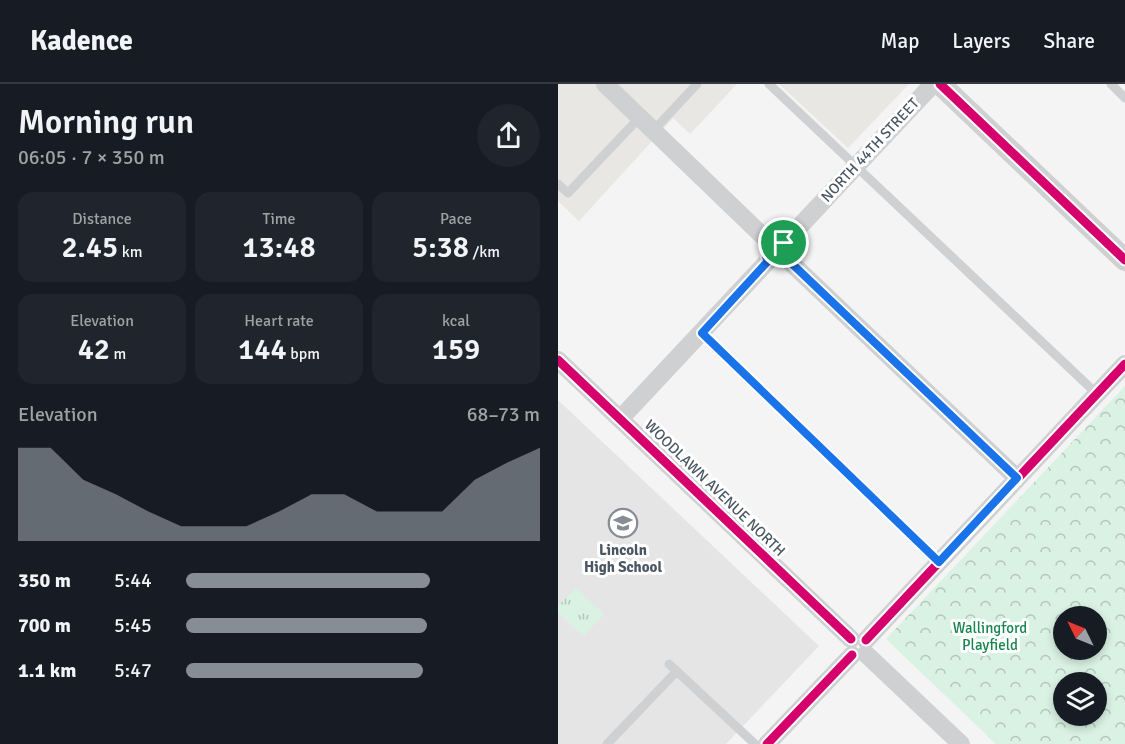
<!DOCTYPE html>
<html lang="en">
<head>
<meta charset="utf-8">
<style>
	body { margin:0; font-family:Signika,sans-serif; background:#20242c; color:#f1f3f6; height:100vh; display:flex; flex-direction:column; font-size:22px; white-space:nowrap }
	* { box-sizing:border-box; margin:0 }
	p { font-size:20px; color:#9ea1a6 }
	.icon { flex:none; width:33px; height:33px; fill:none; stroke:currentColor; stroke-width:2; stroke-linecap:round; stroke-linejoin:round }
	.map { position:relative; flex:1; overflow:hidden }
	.panel { display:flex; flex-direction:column; background:#171b24; width:558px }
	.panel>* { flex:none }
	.needle { width:39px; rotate:313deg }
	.controls { position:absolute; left:495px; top:522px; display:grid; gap:12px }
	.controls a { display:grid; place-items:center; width:54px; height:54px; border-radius:50%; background:#171b24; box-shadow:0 3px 9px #0003; font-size:30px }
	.pin { position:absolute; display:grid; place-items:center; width:51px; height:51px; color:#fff; margin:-26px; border:3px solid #fff; border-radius:50%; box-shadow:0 2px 6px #0007 }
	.round { display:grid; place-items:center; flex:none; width:63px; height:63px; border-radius:32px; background:#20242c }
	.overview { display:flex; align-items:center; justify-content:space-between; height:102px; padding:0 18px }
	h1 { font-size:33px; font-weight:600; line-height:45px }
	.metrics { display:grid; grid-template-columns:repeat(3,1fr); gap:9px; height:102px; padding:6px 18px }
	.metrics div { display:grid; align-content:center; border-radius:15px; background:#20242c; text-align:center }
	.metrics b { font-size:30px; font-weight:600 }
	.metrics small { font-size:16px; font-weight:400 }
	.metrics p { font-size:16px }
	.chart { height:168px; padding:12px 18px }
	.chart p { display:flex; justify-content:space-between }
	.chart svg { width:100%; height:108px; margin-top:6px; fill:#868d94; opacity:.7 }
	ul { padding:0 18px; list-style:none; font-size:20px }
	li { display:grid; grid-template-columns:96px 72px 1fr; align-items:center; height:45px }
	li i { height:15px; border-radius:8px; background:#868d94 }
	header { display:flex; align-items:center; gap:36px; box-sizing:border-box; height:84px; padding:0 30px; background:#171b24; border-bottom:2px solid #363941 }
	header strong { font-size:28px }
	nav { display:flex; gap:33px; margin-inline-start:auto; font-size:21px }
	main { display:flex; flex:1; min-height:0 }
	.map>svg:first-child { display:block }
	.commercial { fill:#e8e7e3 }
	.education { fill:#e6e5e6 }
	.grass { fill:url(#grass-tufts) }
	.park { fill:url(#park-crowns); fill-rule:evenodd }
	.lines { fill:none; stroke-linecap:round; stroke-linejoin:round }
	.service { stroke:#ced0d2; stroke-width:9 }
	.minor { stroke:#ced0d2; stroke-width:18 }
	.tertiary { stroke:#ced0d2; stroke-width:22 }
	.cycleway-casing { stroke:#fff; stroke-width:13 }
	.cycleway { stroke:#d6006c; stroke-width:9 }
	.route-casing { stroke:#fff; stroke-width:12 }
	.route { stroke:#1a73e8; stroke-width:8 }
	.labels { text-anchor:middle; stroke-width:6; stroke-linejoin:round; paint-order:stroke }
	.street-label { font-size:15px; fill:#4a5661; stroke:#fff }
	.poi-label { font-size:15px; font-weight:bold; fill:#4a5661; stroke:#fff }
	.park-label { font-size:15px; fill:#17864f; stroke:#fff }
</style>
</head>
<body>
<header>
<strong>Kadence</strong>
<nav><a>Map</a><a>Layers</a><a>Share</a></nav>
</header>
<main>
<section class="panel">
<div class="overview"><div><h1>Morning run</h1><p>06:05 · 7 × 350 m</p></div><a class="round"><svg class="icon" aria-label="share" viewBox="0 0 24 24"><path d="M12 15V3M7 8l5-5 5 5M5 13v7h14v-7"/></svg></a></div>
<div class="metrics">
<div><p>Distance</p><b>2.45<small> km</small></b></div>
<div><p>Time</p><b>13:48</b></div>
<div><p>Pace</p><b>5:38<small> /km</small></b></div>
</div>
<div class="metrics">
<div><p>Elevation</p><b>42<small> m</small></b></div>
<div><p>Heart rate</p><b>144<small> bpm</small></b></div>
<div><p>kcal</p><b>159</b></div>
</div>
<div class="chart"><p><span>Elevation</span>68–73 m</p>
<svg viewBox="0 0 160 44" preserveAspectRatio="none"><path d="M0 44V6L10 6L20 19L30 25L40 32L50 38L60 38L70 38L80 32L90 25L100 25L110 32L120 32L130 32L140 19L150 12L160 6V44z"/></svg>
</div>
<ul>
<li><b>350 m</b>5:44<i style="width:69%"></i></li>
<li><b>700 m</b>5:45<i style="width:68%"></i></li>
<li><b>1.1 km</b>5:47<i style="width:67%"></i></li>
</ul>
</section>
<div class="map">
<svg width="567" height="660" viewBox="0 0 567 660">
	<defs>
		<pattern id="grass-tufts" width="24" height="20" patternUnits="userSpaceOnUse" patternTransform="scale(1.5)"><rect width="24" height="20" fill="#d9f2e3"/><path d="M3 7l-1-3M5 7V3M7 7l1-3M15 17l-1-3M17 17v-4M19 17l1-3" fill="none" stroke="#b2c7bb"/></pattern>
		<pattern id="park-crowns" width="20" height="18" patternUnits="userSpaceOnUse" patternTransform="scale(1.5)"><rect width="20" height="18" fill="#d9f2e3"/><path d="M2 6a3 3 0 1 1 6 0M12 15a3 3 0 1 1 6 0" fill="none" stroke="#b2c7bb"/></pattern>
	</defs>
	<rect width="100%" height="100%" fill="#f4f4f4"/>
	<g class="commercial">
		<path d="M0 0H179L132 50 115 34 21 137 0 117Z"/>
		<path d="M221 0H351L290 64Z"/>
	</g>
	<path class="education" d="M0 316 261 562 168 660H0Z"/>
	<path class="grass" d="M18 504 46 530 25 552 0 528V522Z"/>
	<path class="park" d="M567 302V660H438L328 555ZM506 532H538V566H506ZM506 598H538V632H506Z"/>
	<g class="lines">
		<g class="service">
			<path d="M211 0 539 310"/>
			<path d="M553 0 567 14"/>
			<path d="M96 46 139 0"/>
			<path d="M0 100 10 109 82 33"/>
			<path d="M144 249 381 478"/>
			<path d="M111 580 197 660"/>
			<path d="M49 660 119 587"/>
		</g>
		<g class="minor">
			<path d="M47 0 212 159"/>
			<path d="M226 159 375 0"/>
			<path d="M229 175 459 394"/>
			<path d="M0 276 293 555"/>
			<path d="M62 335 210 177"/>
			<path d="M308 556 567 280"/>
			<path d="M308 570 403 660"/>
			<path d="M209 660 294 571"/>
		</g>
		<path class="tertiary" d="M382 0 567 176"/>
		<g class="cycleway-casing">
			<g id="cycleway">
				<path d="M382 0 567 176"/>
				<path d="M0 276 293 555"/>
				<path d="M308 556 567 280"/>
				<path d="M209 660 294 571"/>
			</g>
		</g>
		<use href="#cycleway" class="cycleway"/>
	</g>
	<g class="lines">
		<g class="route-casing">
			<path id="route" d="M217 157 228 160 231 169 229 175 459 394 381 478 144 249 210 177C205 169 208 161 217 157Z"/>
		</g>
		<use href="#route" class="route"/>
	</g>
	<defs>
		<g id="school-ring" transform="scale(1.5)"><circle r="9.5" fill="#fff" stroke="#868d94" stroke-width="1.5"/><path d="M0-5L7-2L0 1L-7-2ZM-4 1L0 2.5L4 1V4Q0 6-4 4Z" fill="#868d94"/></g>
	</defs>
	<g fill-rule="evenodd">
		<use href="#school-ring" x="65" y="439"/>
	</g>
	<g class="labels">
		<g class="street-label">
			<text transform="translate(312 66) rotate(-47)" y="5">NORTH 44TH STREET</text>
			<text transform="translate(157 404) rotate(44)" y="5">WOODLAWN AVENUE NORTH</text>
		</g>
		<g class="poi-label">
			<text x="65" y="471">Lincoln<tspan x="65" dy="17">High School</tspan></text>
		</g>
		<g class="park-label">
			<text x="432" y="549">Wallingford<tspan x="432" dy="17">Playfield</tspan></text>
		</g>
	</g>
</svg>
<div class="controls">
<a><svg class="needle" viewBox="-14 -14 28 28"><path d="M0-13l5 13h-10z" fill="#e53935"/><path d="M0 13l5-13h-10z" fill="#9ea1a6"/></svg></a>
<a><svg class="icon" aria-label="layers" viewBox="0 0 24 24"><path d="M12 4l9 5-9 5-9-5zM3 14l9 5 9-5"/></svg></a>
</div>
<div class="pin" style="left:226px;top:159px;background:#1e9e55"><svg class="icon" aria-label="arrive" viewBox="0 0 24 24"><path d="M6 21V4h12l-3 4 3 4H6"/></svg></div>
</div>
</main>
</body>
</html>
